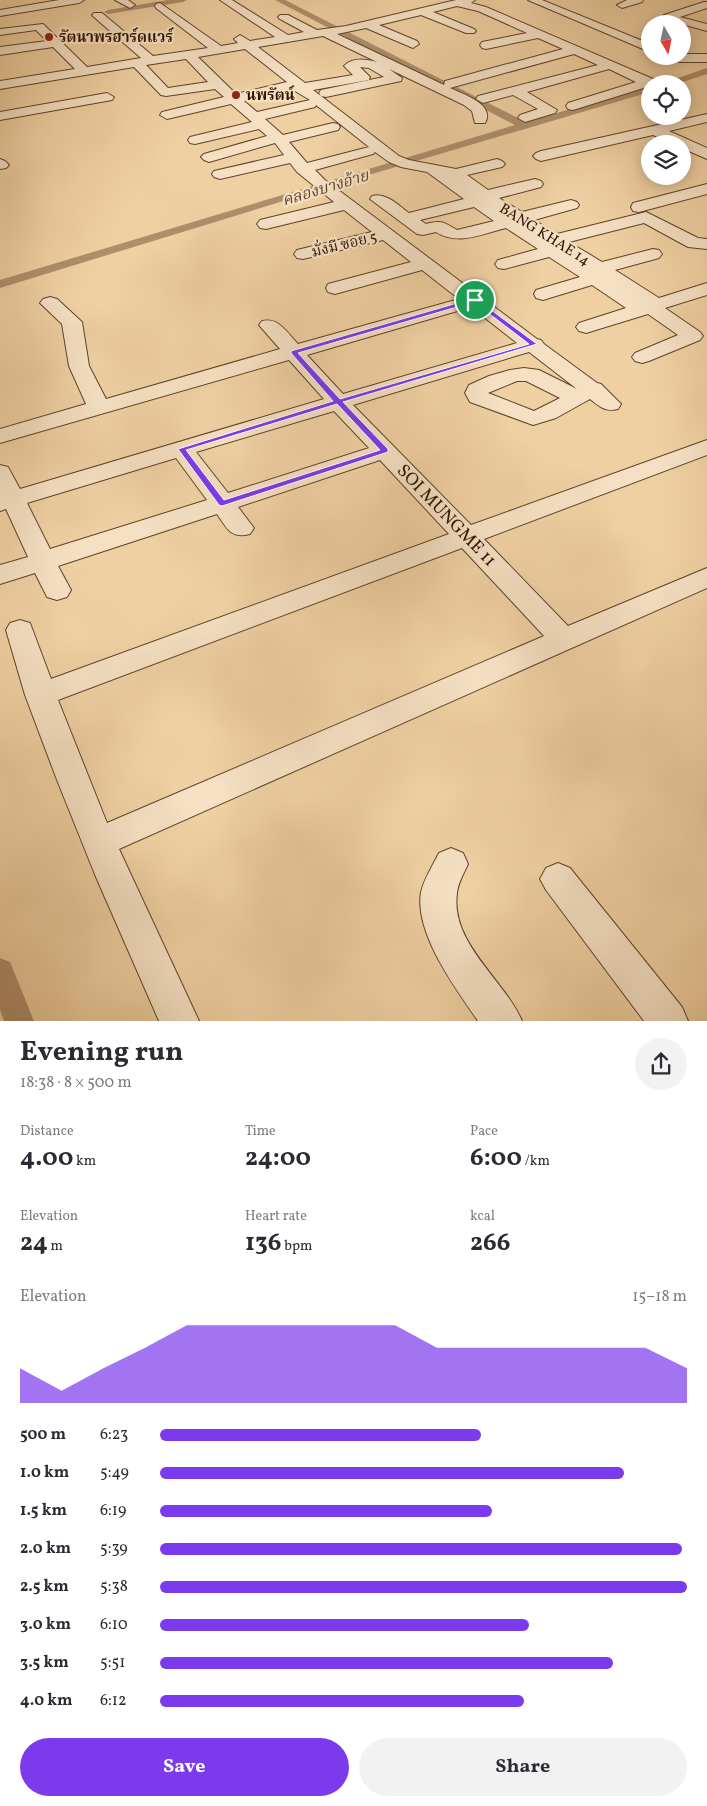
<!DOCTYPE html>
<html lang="en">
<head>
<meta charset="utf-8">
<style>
	body { margin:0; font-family:Vollkorn,"Noto Serif Thai",serif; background:#f2f2f3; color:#2b2b33; height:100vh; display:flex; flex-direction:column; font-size:19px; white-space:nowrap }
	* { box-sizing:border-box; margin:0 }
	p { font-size:16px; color:#7c7c81 }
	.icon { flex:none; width:28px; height:28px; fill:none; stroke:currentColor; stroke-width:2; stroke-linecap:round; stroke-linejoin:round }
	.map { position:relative; height:1021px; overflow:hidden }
	.sheet { display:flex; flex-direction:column; background:#fff; flex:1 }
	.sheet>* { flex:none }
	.needle { width:32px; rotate:171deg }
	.buttons { position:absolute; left:641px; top:15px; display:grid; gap:10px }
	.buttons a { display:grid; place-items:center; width:50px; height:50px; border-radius:50%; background:#fff; box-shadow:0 2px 12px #0003; font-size:25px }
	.pin { position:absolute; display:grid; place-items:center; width:42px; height:42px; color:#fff; margin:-21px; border:2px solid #fff; border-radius:50%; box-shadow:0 1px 5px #0007 }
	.round { display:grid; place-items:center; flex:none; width:52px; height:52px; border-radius:26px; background:#f2f2f3 }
	.headline { display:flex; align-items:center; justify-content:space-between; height:85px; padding:0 20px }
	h1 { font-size:28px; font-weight:700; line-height:38px }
	.stats { display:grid; grid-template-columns:repeat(3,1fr); gap:8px; height:85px; padding:5px 20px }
	.stats div { display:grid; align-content:center }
	.stats b { font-size:25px; font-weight:700 }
	.stats small { font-size:14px; font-weight:400 }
	.stats p { font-size:14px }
	.chart { height:140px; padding:10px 20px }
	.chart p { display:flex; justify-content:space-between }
	.chart svg { width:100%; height:90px; margin-top:5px; fill:#7c3aed; opacity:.7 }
	.primary-button { display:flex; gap:10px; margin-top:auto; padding:10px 20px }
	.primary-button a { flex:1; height:58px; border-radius:30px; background:#7c3aed; color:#fff; font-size:20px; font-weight:700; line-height:58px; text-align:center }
	.primary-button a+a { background:#f2f2f3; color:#2b2b33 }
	ul { padding:0 20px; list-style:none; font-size:16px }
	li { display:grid; grid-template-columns:80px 60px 1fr; align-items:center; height:38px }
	li i { height:12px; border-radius:6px; background:#7c3aed }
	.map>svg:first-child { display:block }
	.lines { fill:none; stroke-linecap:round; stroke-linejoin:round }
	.canal { fill:#ae8f6b; fill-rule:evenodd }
	.minor-casing { stroke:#5f4228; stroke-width:2 }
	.minor { fill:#f5e0c3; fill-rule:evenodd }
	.route { fill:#7c3aed; stroke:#fff; fill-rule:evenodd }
	.poi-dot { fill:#8f2418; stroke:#f5e0c3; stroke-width:2 }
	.labels { text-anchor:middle; stroke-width:4.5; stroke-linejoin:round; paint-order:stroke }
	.far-poi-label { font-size:15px; font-weight:bold; fill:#2f1200; stroke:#f5e0c3; text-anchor:start }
	.far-street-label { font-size:15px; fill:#2f1200; stroke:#f5e0c3 }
	.far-water-label { font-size:16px; font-style:italic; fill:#62442b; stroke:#f5e0c3 }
	.street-label { font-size:18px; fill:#2f1200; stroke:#f5e0c3 }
</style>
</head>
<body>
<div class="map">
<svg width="707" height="1021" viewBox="0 0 707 1021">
	<rect width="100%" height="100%" fill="#efd0a2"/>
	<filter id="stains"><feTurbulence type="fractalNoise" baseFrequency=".004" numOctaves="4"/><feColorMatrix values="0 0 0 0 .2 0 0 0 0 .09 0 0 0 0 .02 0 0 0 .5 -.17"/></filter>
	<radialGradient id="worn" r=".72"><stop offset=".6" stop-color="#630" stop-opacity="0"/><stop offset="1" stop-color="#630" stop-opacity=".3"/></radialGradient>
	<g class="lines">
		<g class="canal">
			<path d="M168 0H187L183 2 108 14 104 12 108 10Z"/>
			<path d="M275 0H285L526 122 650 86V92L355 179 0 288V280L515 125Z"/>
			<path d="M707 68V74L677 84H661Z"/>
			<path d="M0 958 10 962 34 1021H4L0 1010Z"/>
		</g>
		<g class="minor-casing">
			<g id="minor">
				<path d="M59 0H84L79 3 0 16V10Z"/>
				<path d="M115 0H128L135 5 130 8Z"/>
				<path d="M220 0H232L288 35 304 32 280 19 278 17 280 15H288L317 30 346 26 456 0H475L471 3 486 7 653 79 655 82 650 86 573 110 568 109 566 106 568 103 636 82 609 69 527 92 557 110 555 113 525 122 518 118 520 115 538 109 513 95 483 103 476 99 478 96 598 65 574 54 450 88C462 94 496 104 485 123H475L472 111 464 105 389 69 402 78 401 81 326 97 321 96 399 156 409 160 456 169 497 159 502 161 505 164 502 167 467 175 488 190 535 179 541 181 543 184 541 187 499 198 522 212 571 200 577 202 579 205 577 208 534 220 557 234 646 212 698 238 707 239V249L688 247 644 223 569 242 602 262 653 249 659 250 662 254 659 258 615 270 659 298 707 283V295L665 308 700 332 703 336 700 340 649 361 642 363 635 361 632 357 635 353 678 335 648 314 586 333 579 331 576 327 579 323 626 308 592 285 543 300 536 298 534 294 536 290 580 277 549 257 504 269 498 268 495 264 498 260 538 249 506 228C482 234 458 246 436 232L423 235 417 234 370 199 372 196C386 192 399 206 409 213L464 199 427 172 401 167 389 162 375 152 373 154 315 170 325 180 537 339 541 340 544 344 597 383 601 384 621 404 618 409C605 412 600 407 590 399L556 418 533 425 470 402 465 393 469 385 489 376 510 370 524 368 539 370 577 389 529 352 353 405 471 525 707 440V455L484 539 568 626 707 568V588L119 849 199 1021H159L96 877 57 780 25 695 6 630 10 623 20 620 30 623 51 679 449 534 380 460 238 507 254 528 250 534C230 539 227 528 217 514L58 566 71 590 67 597 57 600 47 597 35 573 0 584V565L28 557 6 509 0 511V465L8 467 20 489 324 399 289 360 0 443V429L86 404 69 366 62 324 40 303 43 299 50 297 57 299 82 322 89 366 106 399 280 349 259 325 262 321C279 317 287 333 298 344L459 299 422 270 335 294 328 292 326 288 328 284 411 262 383 240 303 259 297 258 294 254 297 250 372 232 344 210 266 229 260 228 257 224 260 220 334 202 297 172 290 163 220 179 214 177 212 174 214 171 284 155 275 143 209 162 204 160 201 157 204 154 267 136 259 129 195 144 190 143 188 140 190 137 252 122 231 104 167 119 160 115 162 112 224 97 215 89 166 96 161 95 134 67 0 89V81L75 69 53 47 0 55V47L47 41 36 30 0 35V29L43 24 87 67 141 58 94 17 92 15 94 13H102L153 56 208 48 156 8 155 6 156 4 160 3 221 46 238 43 234 39 240 35 250 41 275 37ZM457 6 478 11 527 33 482 42 480 45 482 48 486 49 538 38 563 49 445 81 444 85 337 34 366 28 413 48 419 44 417 41 379 25 421 15 466 33H474L476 31 474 29 433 12ZM323 36 377 62C366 59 352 57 344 66L353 75 305 83 258 47ZM245 49 287 82 236 94 198 57ZM186 59 208 82 168 88 146 65ZM360 67 369 68 384 77 321 90 319 93 321 96 313 90 369 80 370 77ZM293 87 295 91 310 100 257 112 244 101 292 89ZM316 105 369 147 307 163 289 142 338 130 340 127 338 124 333 123 283 135 265 119 315 107ZM474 207 494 221 457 230C443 222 442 220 426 224L420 220ZM471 307 517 343 343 394 307 355ZM517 381H526L560 398 534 411 488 393ZM334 411 369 448 228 493 196 452ZM176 458 207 500 50 549 27 503ZM462 548 544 636 107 823 58 700Z"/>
				<path d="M528 0H542L650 44V52Z"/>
				<path d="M627 0H643L642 2 622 8 617 5Z"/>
				<path d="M704 2H707V8L680 17 707 24V31L664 19 662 17 664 15Z"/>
				<path d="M682 54H707V62H681L666 59 664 56H682Z"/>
				<path d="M107 93 114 97 112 100 0 120V112Z"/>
				<path d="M707 114V122L669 131 707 148V159L682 148V144H673L653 135 541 161 536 159 533 156 536 153 541 151Z"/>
				<path d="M0 159 5 161 9 165 6 168 0 169Z"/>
				<path d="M707 184V194L639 212 633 211 631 207 633 203Z"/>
				<path d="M451 848 463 853 468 864C464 873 458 883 457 893 450 943 504 979 522 1021H478C456 989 414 933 421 892 424 879 433 865 439 853Z"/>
				<path d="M558 863 570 868 682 1007 688 1021H644L546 890 540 879 546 868Z"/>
			</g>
		</g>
		<use href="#minor" class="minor"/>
	</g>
	<path class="route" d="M475 298 537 344 343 402 388 449V452L222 506 219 505 178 449 333 401 291 353V351ZM474 302 529 344 340 399 298 353ZM337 404 380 450 224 500 186 450Z"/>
	<g class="poi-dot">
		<circle cx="49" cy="37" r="5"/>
		<circle cx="236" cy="95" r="5"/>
	</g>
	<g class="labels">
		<g class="far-poi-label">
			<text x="59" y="42">รัตนาพรฮาร์ดแวร์</text>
			<text x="246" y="100">นพรัตน์</text>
		</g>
		<g class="far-street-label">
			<text transform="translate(545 234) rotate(32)" y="5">BANG KHAE 14</text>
			<text transform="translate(344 244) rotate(-14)" y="5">มั่งมี ซอย 5</text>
		</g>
		<g class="far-water-label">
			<text transform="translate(325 187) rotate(-17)" y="6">คลองบางอ้าย</text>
		</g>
		<g class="street-label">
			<text transform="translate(447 515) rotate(46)" y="6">SOI MUNGME 11</text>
		</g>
	</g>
	<rect width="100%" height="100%" filter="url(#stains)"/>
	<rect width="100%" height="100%" fill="url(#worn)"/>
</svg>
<div class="buttons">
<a><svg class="needle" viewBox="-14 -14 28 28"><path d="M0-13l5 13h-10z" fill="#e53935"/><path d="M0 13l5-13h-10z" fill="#7c7c81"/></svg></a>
<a><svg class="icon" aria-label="locate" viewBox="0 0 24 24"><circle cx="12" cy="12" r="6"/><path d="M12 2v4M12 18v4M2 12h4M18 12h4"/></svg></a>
<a><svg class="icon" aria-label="layers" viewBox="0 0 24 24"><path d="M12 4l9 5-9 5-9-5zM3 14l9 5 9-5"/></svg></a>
</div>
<div class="pin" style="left:475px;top:300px;background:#1e9e55"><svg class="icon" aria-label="arrive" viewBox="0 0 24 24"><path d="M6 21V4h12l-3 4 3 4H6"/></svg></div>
</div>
<section class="sheet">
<div class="headline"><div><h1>Evening run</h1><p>18:38 · 8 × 500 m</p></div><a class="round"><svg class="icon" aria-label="share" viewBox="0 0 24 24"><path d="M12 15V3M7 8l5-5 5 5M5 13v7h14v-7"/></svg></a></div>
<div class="stats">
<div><p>Distance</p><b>4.00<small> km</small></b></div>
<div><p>Time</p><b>24:00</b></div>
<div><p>Pace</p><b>6:00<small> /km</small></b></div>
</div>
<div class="stats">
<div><p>Elevation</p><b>24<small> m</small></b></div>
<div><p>Heart rate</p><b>136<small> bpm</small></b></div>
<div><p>kcal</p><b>266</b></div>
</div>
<div class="chart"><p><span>Elevation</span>15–18 m</p>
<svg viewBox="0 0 160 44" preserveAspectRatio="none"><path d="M0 44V27L10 38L20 27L30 17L40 6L50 6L60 6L70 6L80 6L90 6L100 17L110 17L120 17L130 17L140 17L150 17L160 27V44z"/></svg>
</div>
<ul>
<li><b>500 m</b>6:23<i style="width:61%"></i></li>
<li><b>1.0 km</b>5:49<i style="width:88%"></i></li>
<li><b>1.5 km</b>6:19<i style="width:63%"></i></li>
<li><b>2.0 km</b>5:39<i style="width:99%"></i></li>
<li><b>2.5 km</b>5:38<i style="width:100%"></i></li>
<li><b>3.0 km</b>6:10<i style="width:70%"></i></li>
<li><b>3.5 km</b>5:51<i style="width:86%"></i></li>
<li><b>4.0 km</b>6:12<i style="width:69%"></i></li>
</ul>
<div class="primary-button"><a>Save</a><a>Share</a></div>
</section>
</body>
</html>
